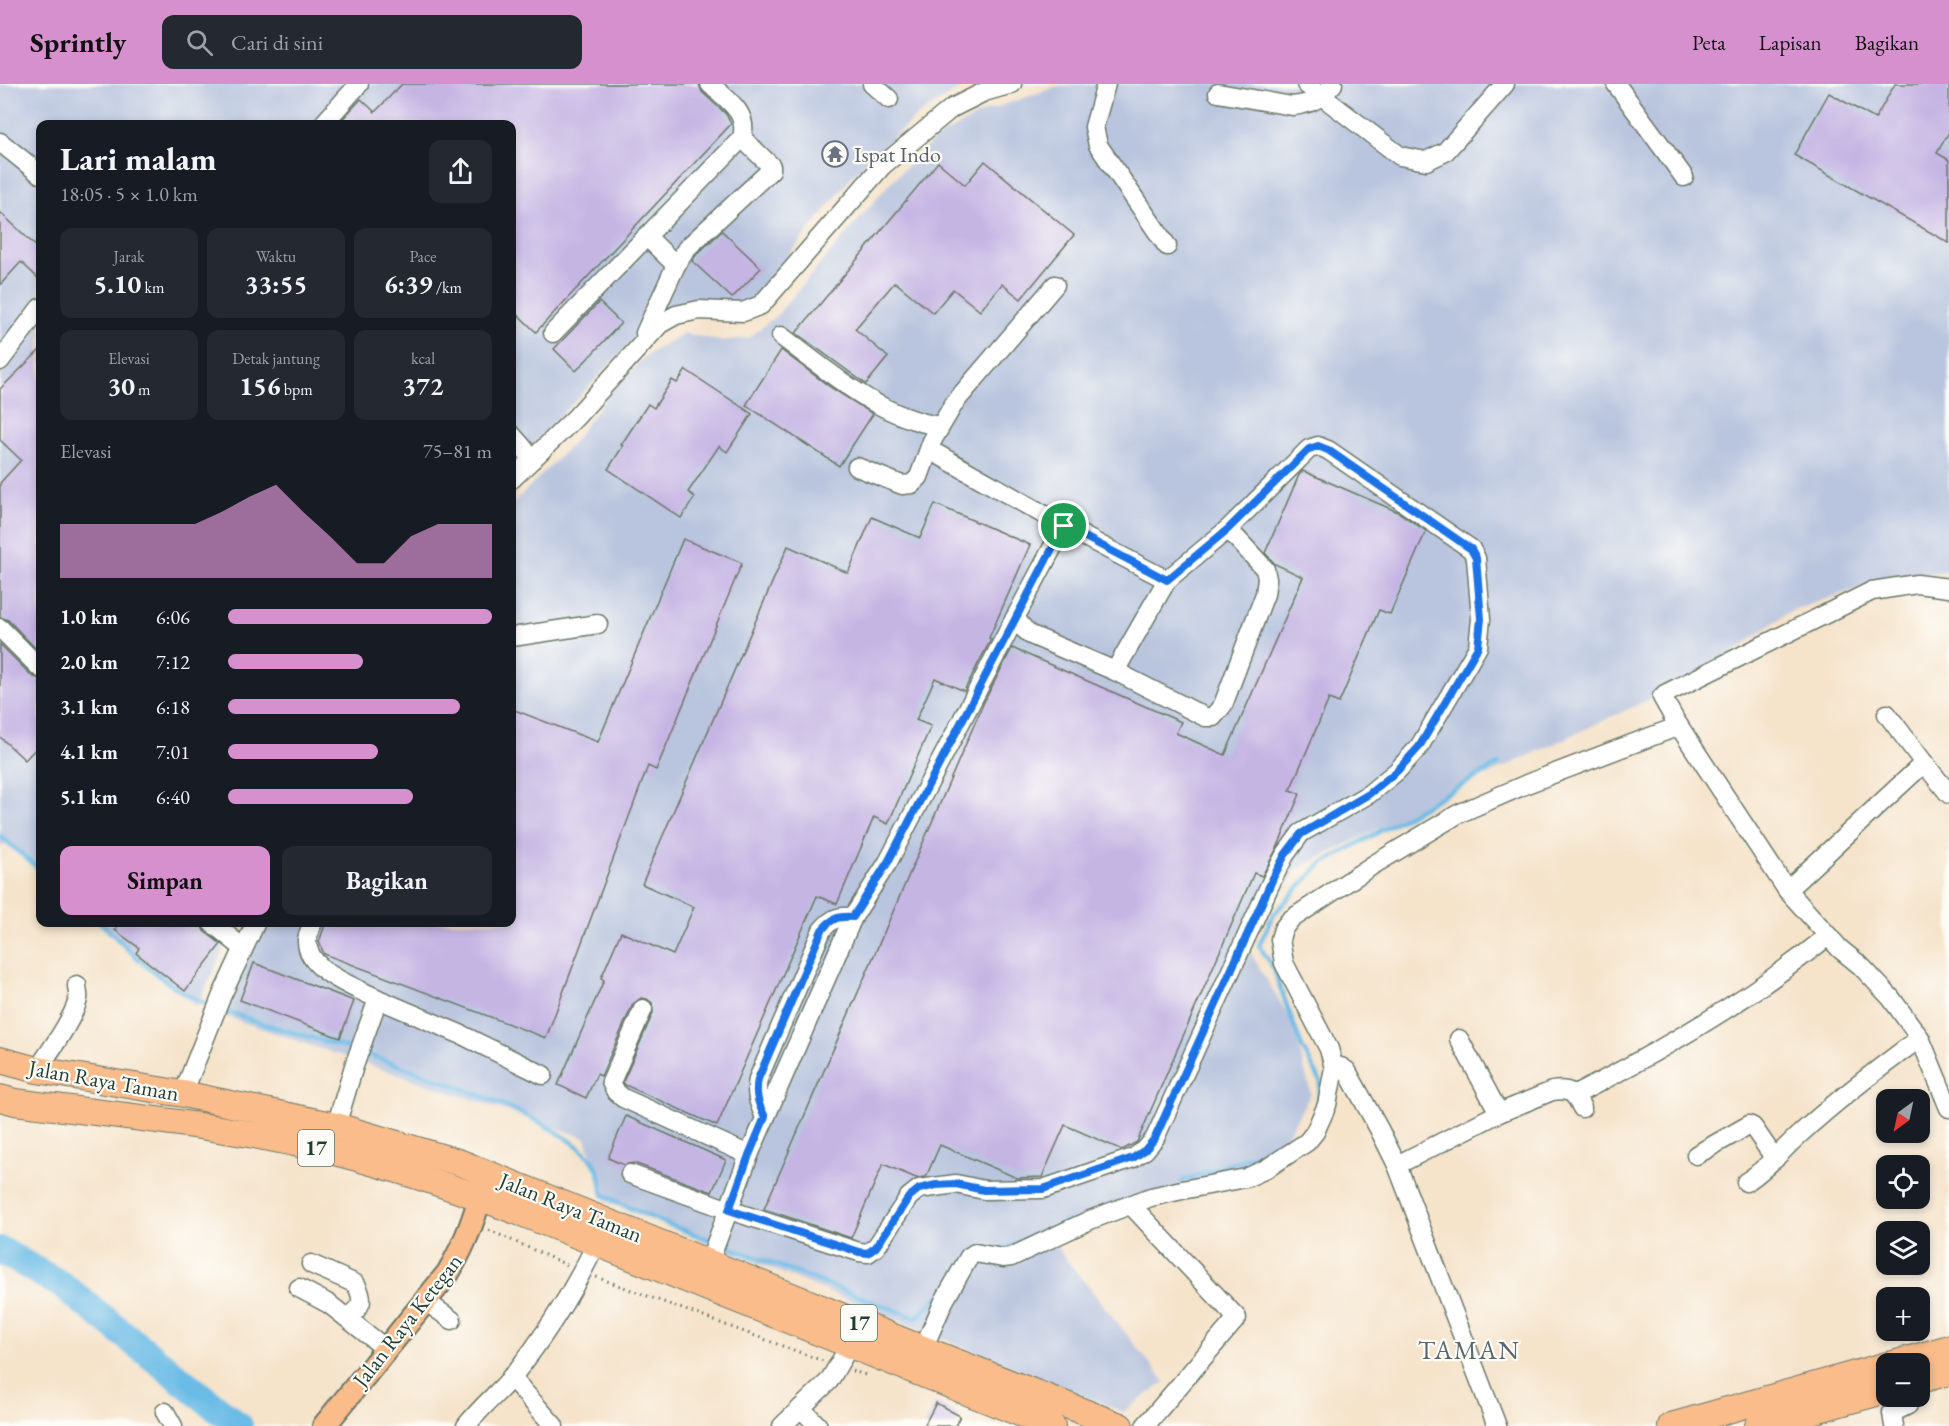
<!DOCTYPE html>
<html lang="id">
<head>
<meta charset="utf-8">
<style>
	body { margin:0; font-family:"EB Garamond",serif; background:#242831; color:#f1f3f6; height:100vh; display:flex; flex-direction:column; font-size:22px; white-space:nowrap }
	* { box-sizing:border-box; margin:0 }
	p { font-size:20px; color:#9ea1a6 }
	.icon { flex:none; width:33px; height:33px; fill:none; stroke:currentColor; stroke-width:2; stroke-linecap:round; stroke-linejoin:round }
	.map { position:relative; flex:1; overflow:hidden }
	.drawer { position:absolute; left:36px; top:36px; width:480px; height:807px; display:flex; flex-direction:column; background:#171b24; border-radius:12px; box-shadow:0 3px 9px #0003 }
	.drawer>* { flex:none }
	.needle { width:39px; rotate:213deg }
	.tools { position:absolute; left:1876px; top:1005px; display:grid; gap:12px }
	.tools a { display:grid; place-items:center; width:54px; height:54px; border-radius:12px; background:#171b24; box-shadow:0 3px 9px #0003; font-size:30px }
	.pin { position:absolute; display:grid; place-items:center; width:51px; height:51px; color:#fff; margin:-26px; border:3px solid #fff; border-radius:50%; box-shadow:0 2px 6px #0007 }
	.round { display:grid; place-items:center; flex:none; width:63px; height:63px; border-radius:12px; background:#242831 }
	.head { display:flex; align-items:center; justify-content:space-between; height:102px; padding:0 24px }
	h1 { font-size:33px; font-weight:700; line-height:45px }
	.figures { display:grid; grid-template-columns:repeat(3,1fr); gap:9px; height:102px; padding:6px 24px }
	.figures div { display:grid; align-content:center; border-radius:12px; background:#242831; text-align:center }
	.figures b { font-size:26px; font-weight:700 }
	.figures small { font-size:16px; font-weight:400 }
	.figures p { font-size:16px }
	.chart { height:168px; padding:12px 24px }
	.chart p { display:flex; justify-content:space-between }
	.chart svg { width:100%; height:108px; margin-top:6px; fill:#d690ce; opacity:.7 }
	.action { display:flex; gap:12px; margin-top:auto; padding:12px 24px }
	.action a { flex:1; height:69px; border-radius:12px; background:#d690ce; color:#111; font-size:24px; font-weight:700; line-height:69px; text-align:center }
	.action a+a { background:#242831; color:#f1f3f6 }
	ul { padding:0 24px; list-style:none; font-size:20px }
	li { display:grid; grid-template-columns:96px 72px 1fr; align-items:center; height:45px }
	li i { height:15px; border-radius:8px; background:#d690ce }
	header { display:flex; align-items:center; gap:36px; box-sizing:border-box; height:84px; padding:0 30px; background:#d690ce; color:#111 }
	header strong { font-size:28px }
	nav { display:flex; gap:33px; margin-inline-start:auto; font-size:21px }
	.search { width:420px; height:54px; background:#242831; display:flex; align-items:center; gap:15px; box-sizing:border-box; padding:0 21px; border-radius:12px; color:#9ea1a6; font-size:22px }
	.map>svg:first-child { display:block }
	.industrial { fill:#b9c5de }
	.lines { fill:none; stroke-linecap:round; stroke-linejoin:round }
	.stream { stroke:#6bbbe6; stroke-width:4.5 }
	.river { stroke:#6bbbe6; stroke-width:28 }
	.building { fill:#c5b5e3 }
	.minor-casing { stroke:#6a7768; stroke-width:21 }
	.major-casing { stroke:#6a7768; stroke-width:26 }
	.highway-casing { stroke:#6a7768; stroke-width:28 }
	.path { stroke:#6a7768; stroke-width:3; stroke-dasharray:1.5 4.5; stroke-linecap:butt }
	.minor { stroke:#fff; stroke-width:18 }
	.major { stroke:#f9bc8a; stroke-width:22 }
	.highway { stroke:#f9bc8a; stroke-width:26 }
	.route-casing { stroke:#fff; stroke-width:12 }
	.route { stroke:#1a73e8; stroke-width:8 }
	.labels { text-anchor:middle; stroke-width:4.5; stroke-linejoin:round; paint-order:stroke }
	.shield { fill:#fdfcf7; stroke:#62766e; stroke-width:1.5 }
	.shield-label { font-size:21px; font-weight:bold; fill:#1f3d34 }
	.worship-label { font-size:22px; fill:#5b616d; stroke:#fdfcf7; text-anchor:start }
	.street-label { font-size:22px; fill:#1f3d34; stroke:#fdfcf7 }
	.quarter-label { font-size:26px; letter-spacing:1.5px; fill:#596771; stroke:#fdfcf7 }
</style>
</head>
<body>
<header>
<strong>Sprintly</strong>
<div class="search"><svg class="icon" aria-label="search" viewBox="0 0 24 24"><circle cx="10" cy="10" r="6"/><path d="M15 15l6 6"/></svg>Cari di sini</div>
<nav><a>Peta</a><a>Lapisan</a><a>Bagikan</a></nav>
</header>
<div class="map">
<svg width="1949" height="1342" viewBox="0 0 1949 1342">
	<rect width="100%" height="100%" fill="#fdfcf7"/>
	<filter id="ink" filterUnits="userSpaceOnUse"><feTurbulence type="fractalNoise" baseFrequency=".0167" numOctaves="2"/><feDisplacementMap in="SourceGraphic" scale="12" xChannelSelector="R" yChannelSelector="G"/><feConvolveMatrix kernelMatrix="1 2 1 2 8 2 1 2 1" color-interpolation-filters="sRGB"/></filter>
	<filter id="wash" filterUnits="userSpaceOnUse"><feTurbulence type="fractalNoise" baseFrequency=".008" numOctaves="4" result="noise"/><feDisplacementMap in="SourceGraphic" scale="24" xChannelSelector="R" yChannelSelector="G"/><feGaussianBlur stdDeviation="1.35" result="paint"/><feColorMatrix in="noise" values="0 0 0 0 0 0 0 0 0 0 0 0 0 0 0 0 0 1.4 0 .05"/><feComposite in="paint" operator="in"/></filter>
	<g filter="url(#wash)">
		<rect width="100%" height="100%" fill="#f5e3ca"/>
		<g class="industrial">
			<path d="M0 0H967L918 31 854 90 751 219 735 223 684 218 662 226 512 383V40H40V787L7 758 0 763Z"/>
			<path d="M1076 0H1949V487L1890 494 1790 527 1703 590 1462 703 1297 785 1246 861 1293 940 1311 1010 1271 1079 1050 1155 1165 1298 1123 1328 605 1117 586 1054 224 932 263 839 512 838V420L571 361 612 305 647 271 684 249 720 257 749 254 777 231 891 98 936 54 984 28 1055 3Z"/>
			<path d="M100 839H235L197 923Z"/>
		</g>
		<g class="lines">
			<g class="stream">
				<path d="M0 752 40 786"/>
				<path d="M100 838C133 871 167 906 212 922"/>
				<path d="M220 925 263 940 355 966"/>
				<path d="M363 969C415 988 573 1036 597 1084 601 1091 601 1103 603 1111L659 1137 713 1157"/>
				<path d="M1316 1026 1321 998 1302 963 1273 884 1259 861 1273 831 1320 781 1499 680"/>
				<path d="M1182 1097 1293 1058"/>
				<path d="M721 1160 916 1234 939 1212"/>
				<path d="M1003 1166 1069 1137"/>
			</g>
			<path class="river" d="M0 1166 62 1201 239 1342"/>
		</g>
		<g id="blocks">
			<g class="building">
				<path d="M402 0H699L702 8 726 30 731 40 536 248 512 225V40H338L361 15 375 28Z"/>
				<path d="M1895 0H1949V48L1937 69 1949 76V159L1794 71 1829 9 1875 35Z"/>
				<path d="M985 77 1074 151 1021 215 1002 200 980 227 953 205 933 229 895 198 855 245 888 273 866 300 796 249 938 78 965 101Z"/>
				<path d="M0 128 40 166V196L21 178 0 201Z"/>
				<path d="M722 147 761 184 732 214 692 177 696 171Z"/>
				<path d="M599 218 621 239 576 287 554 265Z"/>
				<path d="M40 266V569L8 536 0 533V399L21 376 0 356V305Z"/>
				<path d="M781 266 830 303 873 330 839 382 746 321Z"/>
				<path d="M686 286 752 330 727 368 719 362 688 408 695 413 681 434 608 385 623 362 621 361 648 320 654 324 672 296 677 299Z"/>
				<path d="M1303 387 1398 428 1426 447 1390 530 1379 526 1339 619 1329 615 1290 706 1300 710 1278 762 1262 792 1254 789 1137 1058 1122 1066 1065 1041 1042 1093 1017 1094 940 1061 926 1093 916 1094 883 1080 851 1154 764 1125 984 618 1012 564 1181 638 1176 649 1225 671 1303 493 1275 480 1265 469 1299 391Z"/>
				<path d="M935 420 1030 461 989 554 991 555 964 607 935 594 916 636 931 642 888 740 874 733 837 820 817 812 717 1042 625 1001 623 998 653 929 652 919 647 915 641 914 633 920 601 992 597 990 586 1014 558 1001 604 896 601 894 621 848 673 871 694 823 642 800 788 462 848 489 872 433 920 454Z"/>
				<path d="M683 455 742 479 656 686 648 682 546 954 324 870 319 858 326 838H512V625L598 658Z"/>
				<path d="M0 560 32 592 40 595V660L25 676 0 653Z"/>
				<path d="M121 838H200L204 847 221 860 185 907 136 869 139 864 115 846Z"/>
				<path d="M254 879 354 917 340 954 240 916Z"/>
				<path d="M626 1032 726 1076 712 1108 634 1079 624 1081 608 1074Z"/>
				<path d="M936 1319 960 1332 955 1342H924Z"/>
			</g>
		</g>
	</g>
	<g filter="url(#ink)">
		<use href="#blocks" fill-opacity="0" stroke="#6a7768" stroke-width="1.5"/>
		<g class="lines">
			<g class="minor-casing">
				<g id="minor">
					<path d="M872 0 889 15"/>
					<path d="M1106 0 1094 43 1098 61 1167 162"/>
					<path d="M1306 0 1400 72 1426 77 1445 68 1505 0"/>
					<path d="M1616 0 1684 93"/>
					<path d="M1218 9 1292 22C1312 20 1320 15 1333 0"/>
					<path d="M323 40 359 0"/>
					<path d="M0 58 40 90"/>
					<path d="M646 152 676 181"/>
					<path d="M553 249 742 54"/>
					<path d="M645 249 676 181 687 164 771 86V82L742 54C749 28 727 16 710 0"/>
					<path d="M781 252C829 288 879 333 940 342"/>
					<path d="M0 277 40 224"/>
					<path d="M512 351 533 375"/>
					<path d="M930 366 1064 442 1167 496"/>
					<path d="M857 383 902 401 912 400 919 393 932 357 955 318 1055 201"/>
					<path d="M512 395 575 334 660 240 676 231 699 226 743 228 761 221 882 82 952 24 984 8 1012 0"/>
					<path d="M1064 442 1015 534 1024 545 1031 551 1115 587 1205 633H1213L1223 621 1265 510 1267 495 1265 485 1228 445"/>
					<path d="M1949 504 1917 500 1872 507 1665 610 1662 613 1675 636 1787 806 1840 865 1861 882 1891 914 1920 954 1949 1024"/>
					<path d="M0 544 40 584"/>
					<path d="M512 553 598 540"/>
					<path d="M1887 630 1924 679 1949 710"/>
					<path d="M1787 806 1924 679"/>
					<path d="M211 838 243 864"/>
					<path d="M313 838C311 844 307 851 307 857 307 887 355 903 378 915"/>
					<path d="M643 925 611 998 616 1008 623 1014 749 1071"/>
					<path d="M1459 955 1499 1029"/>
					<path d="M1334 984 1341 983 1347 987 1379 1045 1397 1081 1497 1342"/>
					<path d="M37 986C49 969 74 934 78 915 79 911 77 906 77 901"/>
					<path d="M183 1010 222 911 256 838"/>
					<path d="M1575 1011C1664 965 1750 915 1828 852"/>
					<path d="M765 1033C759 1020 755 1010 758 995L822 846C832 834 838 832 853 833"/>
					<path d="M336 1042 354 982 378 915 462 951 543 991"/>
					<path d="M1696 1071 1749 1041 1753 1043 1775 1075"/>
					<path d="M1397 1081 1499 1029 1552 1007C1570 1004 1575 1009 1582 1024"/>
					<path d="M630 1090 729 1126 859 1168 868 1169 876 1163 909 1113 919 1105 956 1100 984 1106 1043 1105 1133 1074 1145 1066 1155 1054 1273 794 1285 771 1301 749 1369 710 1397 687 1419 663 1478 563 1481 535 1476 474 1471 465 1328 366 1318 362 1309 365 1228 445 1167 496 1115 587"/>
					<path d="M1746 1098C1767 1085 1782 1066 1801 1049 1838 1015 1879 984 1920 954"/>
					<path d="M1131 1121 1237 1234 1145 1342"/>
					<path d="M709 1178 749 1071 853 833 888 778 1015 534"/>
					<path d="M311 1180 356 1200C365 1218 362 1221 348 1234"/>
					<path d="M299 1204 329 1220 386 1265"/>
					<path d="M425 1217 452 1236"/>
					<path d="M923 1265 944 1217 969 1173 975 1169 1003 1174 1011 1173 1090 1136 1151 1113 1182 1106 1246 1094 1266 1085 1307 1058 1315 1048 1327 1021 1334 984 1329 965 1284 879 1280 855 1283 845 1290 836 1373 781 1458 730 1529 699 1679 642"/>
					<path d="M511 1293 554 1342"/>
					<path d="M801 1324 818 1342"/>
					<path d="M165 1328 173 1342"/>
					<path d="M466 1342C480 1324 498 1309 513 1292 545 1252 574 1206 596 1160"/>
					<path d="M782 1342 829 1297 850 1261"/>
					<path d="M1894 1342 1892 1329 1908 1321 1910 1312"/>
				</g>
			</g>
			<g class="major-casing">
				<path id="major" d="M324 1342 448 1189C465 1160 477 1131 483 1098"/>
			</g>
			<g class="highway-casing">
				<g id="highway">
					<path d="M0 976 37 986 183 1010 336 1042 461 1079 923 1265 1120 1342"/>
					<path d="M0 1014 15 1018C122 1032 230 1042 334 1068 401 1085 464 1107 529 1132L1052 1342"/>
					<path d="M1893 1280 1949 1264"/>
					<path d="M1920 1296 1949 1288"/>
					<path d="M1671 1342 1887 1281"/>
					<path d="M1758 1342 1887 1306"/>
				</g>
			</g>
			<g class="path">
				<path d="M489 1146 567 1181"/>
				<path d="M596 1193 823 1277"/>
				<path d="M852 1287 866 1291"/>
			</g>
			<use href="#minor" class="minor"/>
			<use href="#major" class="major"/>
			<use href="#highway" class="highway"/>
		</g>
	</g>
	<g class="lines" filter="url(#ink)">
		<g class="route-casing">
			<path id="route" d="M1318 362 1328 366 1471 465 1476 474 1481 535 1478 563 1419 663 1397 687 1369 710 1301 750 1285 771 1273 794 1155 1054 1145 1066 1133 1074 1043 1105 984 1106 956 1100 936 1101 919 1105 909 1113 876 1163 868 1169 859 1168 729 1126 749 1071 765 1033C758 1020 755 1010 758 995L822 846C832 834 838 832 853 833L888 778 1064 442 1167 496 1228 445 1309 365Z"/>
		</g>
		<use href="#route" class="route"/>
	</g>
	<defs>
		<g id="temple-ring" transform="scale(1.35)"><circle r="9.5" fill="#fdfcf7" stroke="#6b7280" stroke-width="1.5"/><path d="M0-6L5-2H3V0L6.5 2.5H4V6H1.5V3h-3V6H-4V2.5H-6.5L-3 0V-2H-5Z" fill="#6b7280"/></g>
	</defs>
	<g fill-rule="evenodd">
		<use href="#temple-ring" x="835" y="70"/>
	</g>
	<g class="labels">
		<g class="shield">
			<rect x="298" y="1046" width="36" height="36" rx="4.5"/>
			<rect x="841" y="1221" width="36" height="36" rx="4.5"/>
		</g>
		<g class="shield-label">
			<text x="316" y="1071">17</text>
			<text x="859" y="1246">17</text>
		</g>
		<g class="worship-label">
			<text x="854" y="78">Ispat Indo</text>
		</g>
		<g class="street-label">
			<text transform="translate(104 996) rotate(10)" y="8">Jalan Raya Taman</text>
			<text transform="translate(571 1123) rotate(22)" y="8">Jalan Raya Taman</text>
			<text transform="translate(407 1236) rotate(-52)" y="8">Jalan Raya Ketegan</text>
		</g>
		<g class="quarter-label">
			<text x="1469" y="1275">TAMAN</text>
		</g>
	</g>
</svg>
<div class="tools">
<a><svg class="needle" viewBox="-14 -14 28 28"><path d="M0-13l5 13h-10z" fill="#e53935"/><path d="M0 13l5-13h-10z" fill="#9ea1a6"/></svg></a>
<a><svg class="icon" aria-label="locate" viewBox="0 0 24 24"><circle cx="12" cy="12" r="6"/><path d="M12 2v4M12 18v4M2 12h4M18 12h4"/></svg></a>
<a><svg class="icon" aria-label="layers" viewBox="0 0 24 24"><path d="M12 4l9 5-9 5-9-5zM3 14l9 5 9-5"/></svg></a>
<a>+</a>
<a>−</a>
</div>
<div class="pin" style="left:1064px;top:442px;background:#1e9e55"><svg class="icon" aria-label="arrive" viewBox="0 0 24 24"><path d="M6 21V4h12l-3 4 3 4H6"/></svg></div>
<section class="drawer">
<div class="head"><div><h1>Lari malam</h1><p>18:05 · 5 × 1.0 km</p></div><a class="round"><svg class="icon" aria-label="share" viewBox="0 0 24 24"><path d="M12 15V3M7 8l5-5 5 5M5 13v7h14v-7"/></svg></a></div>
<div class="figures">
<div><p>Jarak</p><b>5.10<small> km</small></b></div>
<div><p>Waktu</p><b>33:55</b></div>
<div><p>Pace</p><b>6:39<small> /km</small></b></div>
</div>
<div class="figures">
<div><p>Elevasi</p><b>30<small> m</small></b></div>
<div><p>Detak jantung</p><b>156<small> bpm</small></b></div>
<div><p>kcal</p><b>372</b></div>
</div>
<div class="chart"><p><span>Elevasi</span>75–81 m</p>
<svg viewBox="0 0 160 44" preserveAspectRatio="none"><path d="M0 44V22L10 22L20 22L30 22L40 22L50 22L60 17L70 11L80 6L90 17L100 27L110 38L120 38L130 27L140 22L150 22L160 22V44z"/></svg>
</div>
<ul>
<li><b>1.0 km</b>6:06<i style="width:100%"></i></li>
<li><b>2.0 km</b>7:12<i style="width:51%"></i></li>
<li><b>3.1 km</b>6:18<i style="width:88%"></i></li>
<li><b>4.1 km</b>7:01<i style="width:57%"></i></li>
<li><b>5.1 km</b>6:40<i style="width:70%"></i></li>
</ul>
<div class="action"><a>Simpan</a><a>Bagikan</a></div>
</section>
</div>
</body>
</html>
